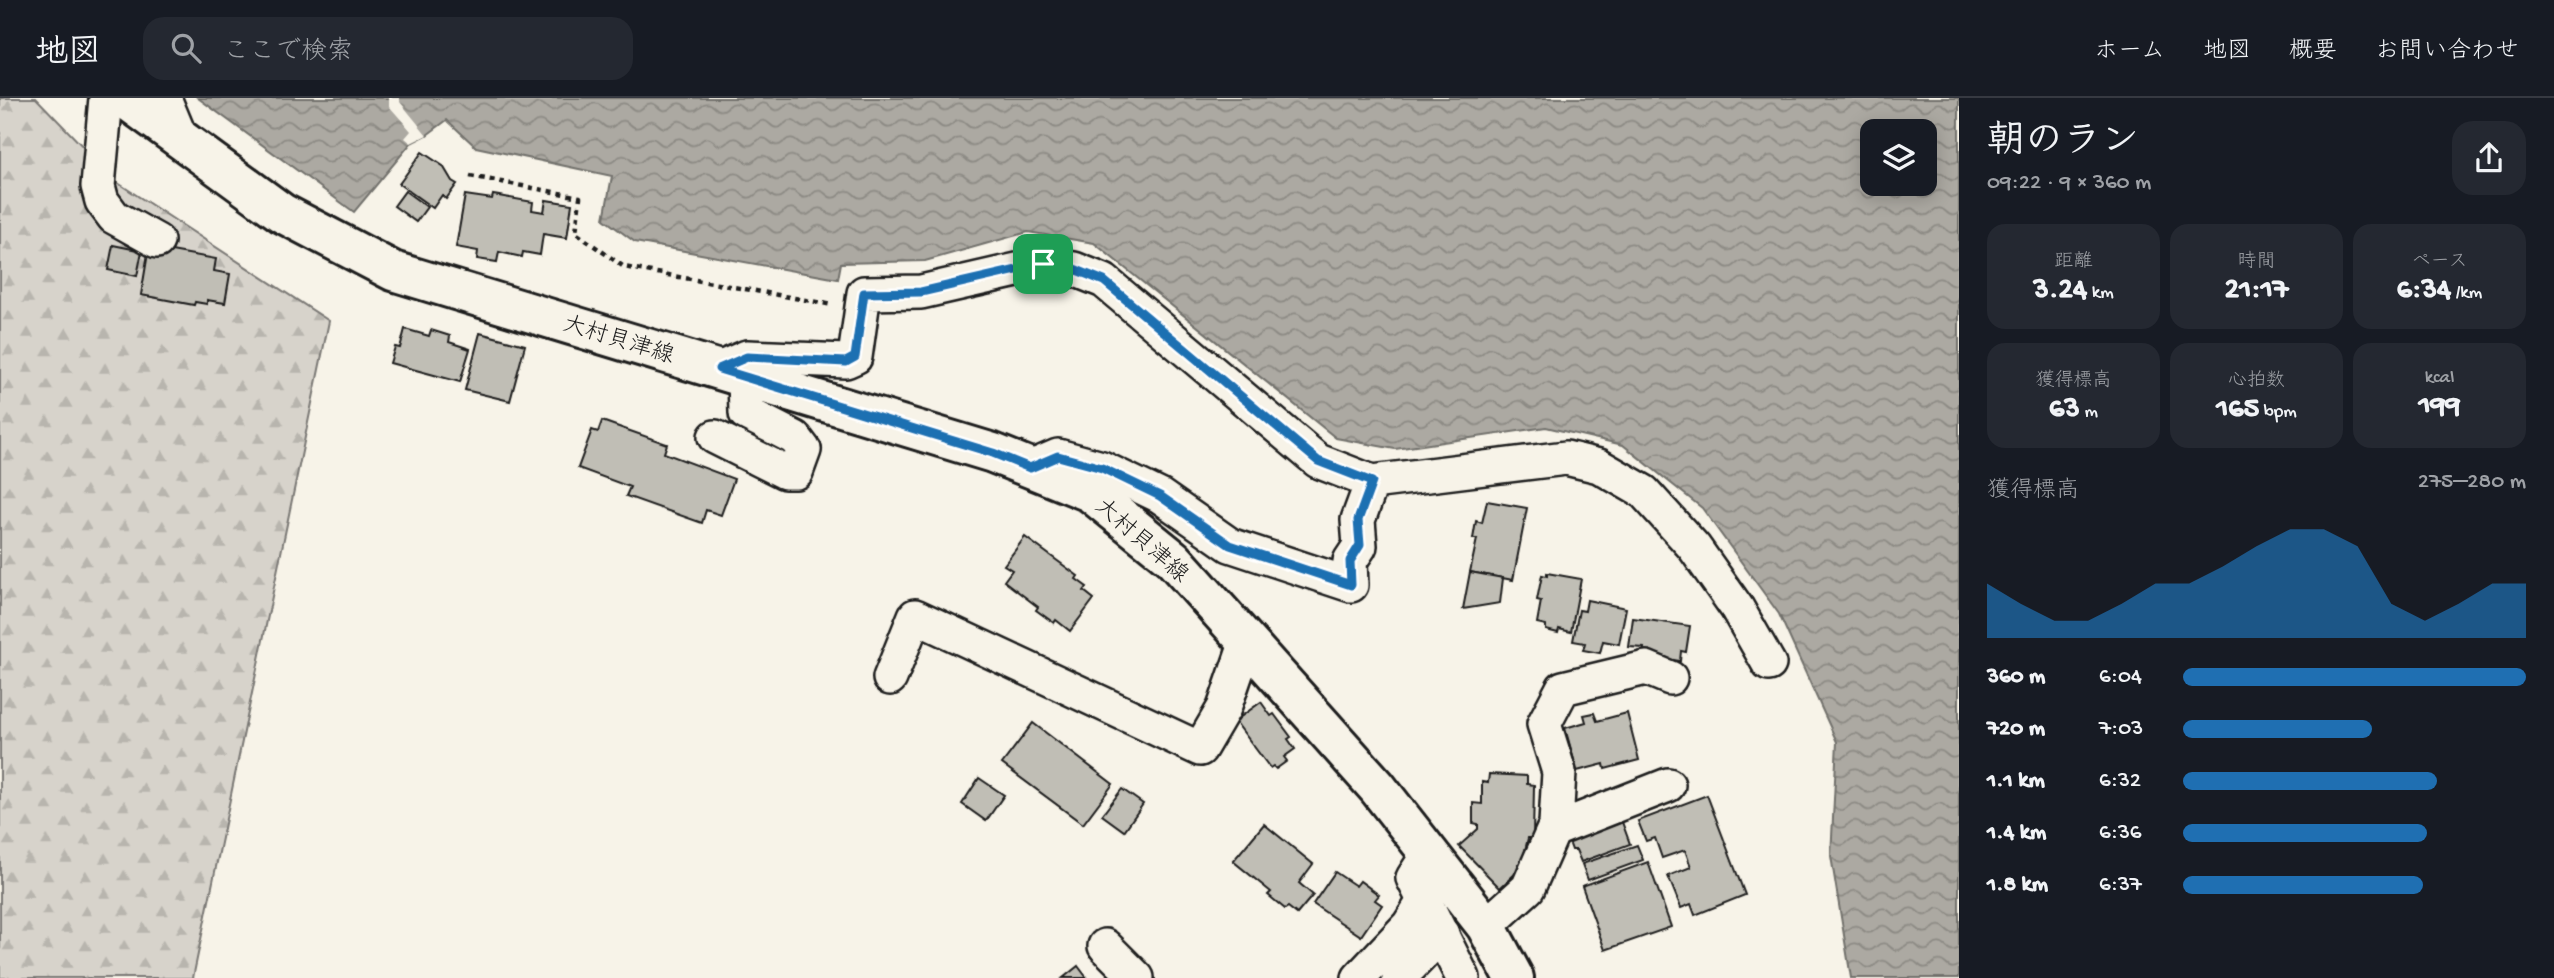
<!DOCTYPE html>
<html lang="ja">
<head>
<meta charset="utf-8">
<style>
	body { margin:0; font-family:"Gochi Hand","Klee One",sans-serif; background:#242831; color:#f1f3f6; height:100vh; display:flex; flex-direction:column; font-size:26px; white-space:nowrap }
	* { box-sizing:border-box; margin:0 }
	p { font-size:23px; color:#9ea1a6 }
	.icon { flex:none; width:38px; height:38px; fill:none; stroke:currentColor; stroke-width:2; stroke-linecap:round; stroke-linejoin:round }
	.map { position:relative; flex:1; overflow:hidden }
	.details { display:flex; flex-direction:column; background:#171b24; width:595px }
	.details>* { flex:none }
	.fabs { position:absolute; left:1860px; top:21px; display:grid; gap:14px }
	.fabs a { display:grid; place-items:center; width:77px; height:77px; border-radius:14px; background:#171b24; box-shadow:0 4px 18px #0003; font-size:35px }
	.pin { position:absolute; display:grid; place-items:center; width:60px; height:60px; color:#fff; margin:-30px; border-radius:14px; box-shadow:0 4px 10px #0006 }
	.round { display:grid; place-items:center; flex:none; width:74px; height:74px; border-radius:21px; background:#242831 }
	.summary { display:flex; align-items:center; justify-content:space-between; height:119px; padding:0 28px }
	h1 { font-size:38px; font-weight:800; line-height:52px }
	.stats { display:grid; grid-template-columns:repeat(3,1fr); gap:10px; height:119px; padding:7px 28px }
	.stats div { display:grid; align-content:center; border-radius:18px; background:#242831; text-align:center }
	.stats b { font-size:30px; font-weight:800 }
	.stats small { font-size:19px; font-weight:400 }
	.stats p { font-size:19px }
	.chart { height:196px; padding:14px 28px }
	.chart p { display:flex; justify-content:space-between }
	.chart svg { width:100%; height:126px; margin-top:7px; fill:#1f6fb2; opacity:.7 }
	ul { padding:0 28px; list-style:none; font-size:23px }
	li { display:grid; grid-template-columns:112px 84px 1fr; align-items:center; height:52px }
	li i { height:18px; border-radius:9px; background:#1f6fb2 }
	header { display:flex; align-items:center; gap:42px; box-sizing:border-box; height:98px; padding:0 35px; background:#171b24; border-bottom:2px solid #363941 }
	header strong { font-size:33px }
	nav { display:flex; gap:38px; margin-inline-start:auto; font-size:24px }
	.search { width:490px; height:63px; background:#242831; display:flex; align-items:center; gap:18px; box-sizing:border-box; padding:0 24px; border-radius:21px; color:#9ea1a6; font-size:26px }
	main { display:flex; flex:1; min-height:0 }
	.map>svg:first-child { display:block }
	.forest { fill:url(#forest-firs); stroke:#7a7874; stroke-width:2 }
	.water { fill:url(#water-waves); stroke:#72716c; stroke-width:2; fill-rule:evenodd }
	.pier { fill:#f7f3e8 }
	.building { fill:#c0beb5; stroke:#1c1c1c; stroke-width:2 }
	.lines { fill:none; stroke-linecap:round; stroke-linejoin:round }
	.minor-casing { stroke:#1c1c1c; stroke-width:38 }
	.major-casing { stroke:#1c1c1c; stroke-width:44 }
	.path { stroke:#1c1c1c; stroke-width:4.5; stroke-dasharray:5 5; stroke-linecap:butt }
	.minor { stroke:#f7f3e8; stroke-width:33 }
	.major { stroke:#f7f3e8; stroke-width:38 }
	.route-casing { stroke:#fff; stroke-width:14 }
	.route { stroke:#1f6fb2; stroke-width:9 }
	.labels { text-anchor:middle; stroke-width:5; stroke-linejoin:round; paint-order:stroke }
	.street-label { font-size:23px; fill:#1c1c1c; stroke:#f7f3e8 }
</style>
</head>
<body>
<header>
<strong>地図</strong>
<div class="search"><svg class="icon" aria-label="search" viewBox="0 0 24 24"><circle cx="10" cy="10" r="6"/><path d="M15 15l6 6"/></svg>ここで検索</div>
<nav><a>ホーム</a><a>地図</a><a>概要</a><a>お問い合わせ</a></nav>
</header>
<main>
<div class="map">
<svg width="1959" height="880" viewBox="0 0 1959 880">
	<defs>
		<pattern id="forest-firs" width="22" height="20" patternUnits="userSpaceOnUse" patternTransform="scale(1.75)"><rect width="22" height="20" fill="#d7d3cb"/><path d="M5 1l3.5 6h-7zM16 11l3.5 6h-7z" fill="#b8b5ae"/></pattern>
		<pattern id="water-waves" width="16" height="10" patternUnits="userSpaceOnUse" patternTransform="scale(1.75)"><rect width="16" height="10" fill="#aca9a2"/><path d="M0 5q4-4 8 0t8 0" fill="none" stroke="#8b8983"/></pattern>
	</defs>
	<rect width="100%" height="100%" fill="#f7f3e8"/>
	<filter id="ink" filterUnits="userSpaceOnUse"><feTurbulence type="fractalNoise" baseFrequency=".0143" numOctaves="2"/><feDisplacementMap in="SourceGraphic" scale="14" xChannelSelector="R" yChannelSelector="G"/><feConvolveMatrix kernelMatrix="1 2 1 2 8 2 1 2 1" color-interpolation-filters="sRGB"/></filter>
	<g filter="url(#ink)">
		<path class="forest" d="M0 0H36L118 85 329 223 193 880H0Z"/>
		<path class="water" d="M198 0H1959V880H1851L1831 758 1837 644 1779 516 1702 410 1623 347 1546 329 1395 351 1336 340 1094 145 1028 134 925 163 841 165 838 181 635 144 604 121 612 78 476 49 447 22 427 37 411 45 354 114ZM1872 33H1925V86H1872Z"/>
		<path class="pier" d="M389 0H400V4L427 37 411 45 405 40 411 33 389 8Z"/>
		<g class="building">
			<path d="M422 54 443 68 452 83 457 86 446 101 442 97 433 110 399 86Z"/>
			<path d="M405 93 427 109 416 124 394 108Z"/>
			<path d="M465 97 492 101 493 97 533 104 532 112 544 114 546 102 572 106 567 140 543 136 540 157 523 154 522 159 499 154 497 164 477 161 478 153 456 149Z"/>
			<path d="M113 147 142 153 137 178 108 172Z"/>
			<path d="M149 149 216 161 214 173 230 176 225 205 207 202V206L195 204 194 207 141 197Z"/>
			<path d="M405 231 429 238 431 232 450 238 449 244 470 251 460 284 390 265 395 249 400 250Z"/>
			<path d="M480 235 525 247 510 303 465 292Z"/>
			<path d="M602 323 667 346 664 355 734 381 721 417 706 412 702 425 626 398 630 389 578 370 592 332 598 334Z"/>
			<path d="M1487 403 1527 410 1513 482 1470 474 1477 441H1473L1476 423 1482 425Z"/>
			<path d="M1025 439 1078 478 1076 481 1087 489 1084 493 1094 501 1070 533 1056 522 1054 525 1036 512 1038 509 1004 483 1012 472 1004 467Z"/>
			<path d="M1470 474 1503 480 1500 505 1463 511Z"/>
			<path d="M1547 475 1581 481 1571 534 1559 531 1558 535 1546 532V527L1537 525 1541 503 1537 502 1542 477 1547 478Z"/>
			<path d="M1587 502 1626 510 1619 546 1603 543 1600 555 1583 552 1585 545 1573 543 1579 512 1585 513Z"/>
			<path d="M1633 520 1690 528 1686 554 1681 553 1680 563 1643 558 1644 550 1629 549Z"/>
			<path d="M1261 604 1271 618 1274 616 1291 639 1288 641 1295 651 1284 659 1287 663 1276 671 1273 668 1270 670 1235 623Z"/>
			<path d="M1594 615 1597 623 1627 615 1639 662 1605 671 1604 666 1577 673 1565 630 1586 624 1584 617Z"/>
			<path d="M1033 625 1113 686 1083 726 1002 666Z"/>
			<path d="M1489 676 1527 678V686L1534 687 1533 740H1528L1522 765 1518 766 1519 772 1500 790 1459 748 1478 731V726L1473 725V705L1482 706V684L1488 685Z"/>
			<path d="M979 680 1004 697 986 723 962 706Z"/>
			<path d="M1122 691 1143 706 1124 733 1102 717Z"/>
			<path d="M1707 697 1745 797 1695 817 1691 806 1681 810 1668 778 1691 769 1685 752 1662 760 1655 740 1646 743 1638 723Z"/>
			<path d="M1622 724 1630 746 1581 764 1576 752H1572L1569 744Z"/>
			<path d="M1264 726 1313 766 1299 785 1313 797 1297 816 1288 809 1285 811 1268 797 1271 794 1233 763Z"/>
			<path d="M1637 747 1643 762 1588 782 1582 766Z"/>
			<path d="M1648 764 1671 829 1605 852 1582 788Z"/>
			<path d="M1335 774 1356 788 1360 783 1379 797 1375 802 1382 807 1361 838 1313 806Z"/>
			<path d="M1078 868 1087 880H1063Z"/>
		</g>
		<g class="lines">
			<g class="minor-casing">
				<g id="minor">
					<path d="M106 0 98 88 102 103 114 119 157 143"/>
					<path d="M164 0 181 41"/>
					<path d="M719 271 747 259 846 263 855 259 864 195 921 194 1043 166 1074 171 1104 183 1318 363 1372 384"/>
					<path d="M715 339 785 374H796L804 352 795 340 746 315 745 279"/>
					<path d="M1030 370 1058 358 1102 370 1160 398 1230 447 1351 487 1350 463 1360 448 1358 422 1372 384 1566 360 1599 368 1644 394 1694 449 1737 510 1769 566"/>
					<path d="M890 580 915 518 1200 651 1224 610 1247 543"/>
					<path d="M1554 732 1668 687"/>
					<path d="M1429 755 1413 780 1463 880"/>
					<path d="M1486 828 1528 790 1556 726 1559 674 1544 626 1563 590 1646 570 1670 580"/>
					<path d="M1105 848 1137 880"/>
					<path d="M1359 880 1409 827 1424 803"/>
					<path d="M1399 880 1442 836"/>
				</g>
			</g>
			<g class="major-casing">
				<path id="major" d="M124 0 282 115 393 173 993 355 1090 394 1173 461 1377 689 1486 828 1514 880"/>
			</g>
			<path class="path" d="M470 78 580 99 576 135 624 169 833 207"/>
			<use href="#minor" class="minor"/>
			<use href="#major" class="major"/>
		</g>
	</g>
	<g class="lines" filter="url(#ink)">
		<g class="route-casing">
			<path id="route" d="M1043 166 1074 171 1104 183 1318 363 1372 384 1358 422 1360 447 1350 463 1351 487 1230 447 1160 398 1102 370 1058 358 1030 370 993 355 719 271 747 259 846 264 855 259 864 195 921 194Z"/>
		</g>
		<use href="#route" class="route"/>
	</g>
	<g class="labels">
		<g class="street-label">
			<text transform="translate(619 240) rotate(17)" y="8">大村貝津線</text>
			<text transform="translate(1143 441) rotate(41)" y="8">大村貝津線</text>
		</g>
	</g>
</svg>
<div class="fabs">
<a><svg class="icon" aria-label="layers" viewBox="0 0 24 24"><path d="M12 4l9 5-9 5-9-5zM3 14l9 5 9-5"/></svg></a>
</div>
<div class="pin" style="left:1043px;top:166px;background:#1e9e55"><svg class="icon" aria-label="arrive" viewBox="0 0 24 24"><path d="M6 21V4h12l-3 4 3 4H6"/></svg></div>
</div>
<section class="details">
<div class="summary"><div><h1>朝のラン</h1><p>09:22 · 9 × 360 m</p></div><a class="round"><svg class="icon" aria-label="share" viewBox="0 0 24 24"><path d="M12 15V3M7 8l5-5 5 5M5 13v7h14v-7"/></svg></a></div>
<div class="stats">
<div><p>距離</p><b>3.24<small> km</small></b></div>
<div><p>時間</p><b>21:17</b></div>
<div><p>ペース</p><b>6:34<small> /km</small></b></div>
</div>
<div class="stats">
<div><p>獲得標高</p><b>63<small> m</small></b></div>
<div><p>心拍数</p><b>165<small> bpm</small></b></div>
<div><p>kcal</p><b>199</b></div>
</div>
<div class="chart"><p><span>獲得標高</span>275–280 m</p>
<svg viewBox="0 0 160 44" preserveAspectRatio="none"><path d="M0 44V25L10 32L20 38L30 38L40 32L50 25L60 25L70 19L80 12L90 6L100 6L110 12L120 32L130 38L140 32L150 25L160 25V44z"/></svg>
</div>
<ul>
<li><b>360 m</b>6:04<i style="width:100%"></i></li>
<li><b>720 m</b>7:03<i style="width:55%"></i></li>
<li><b>1.1 km</b>6:32<i style="width:74%"></i></li>
<li><b>1.4 km</b>6:36<i style="width:71%"></i></li>
<li><b>1.8 km</b>6:37<i style="width:70%"></i></li>
</ul>
</section>
</main>
</body>
</html>
